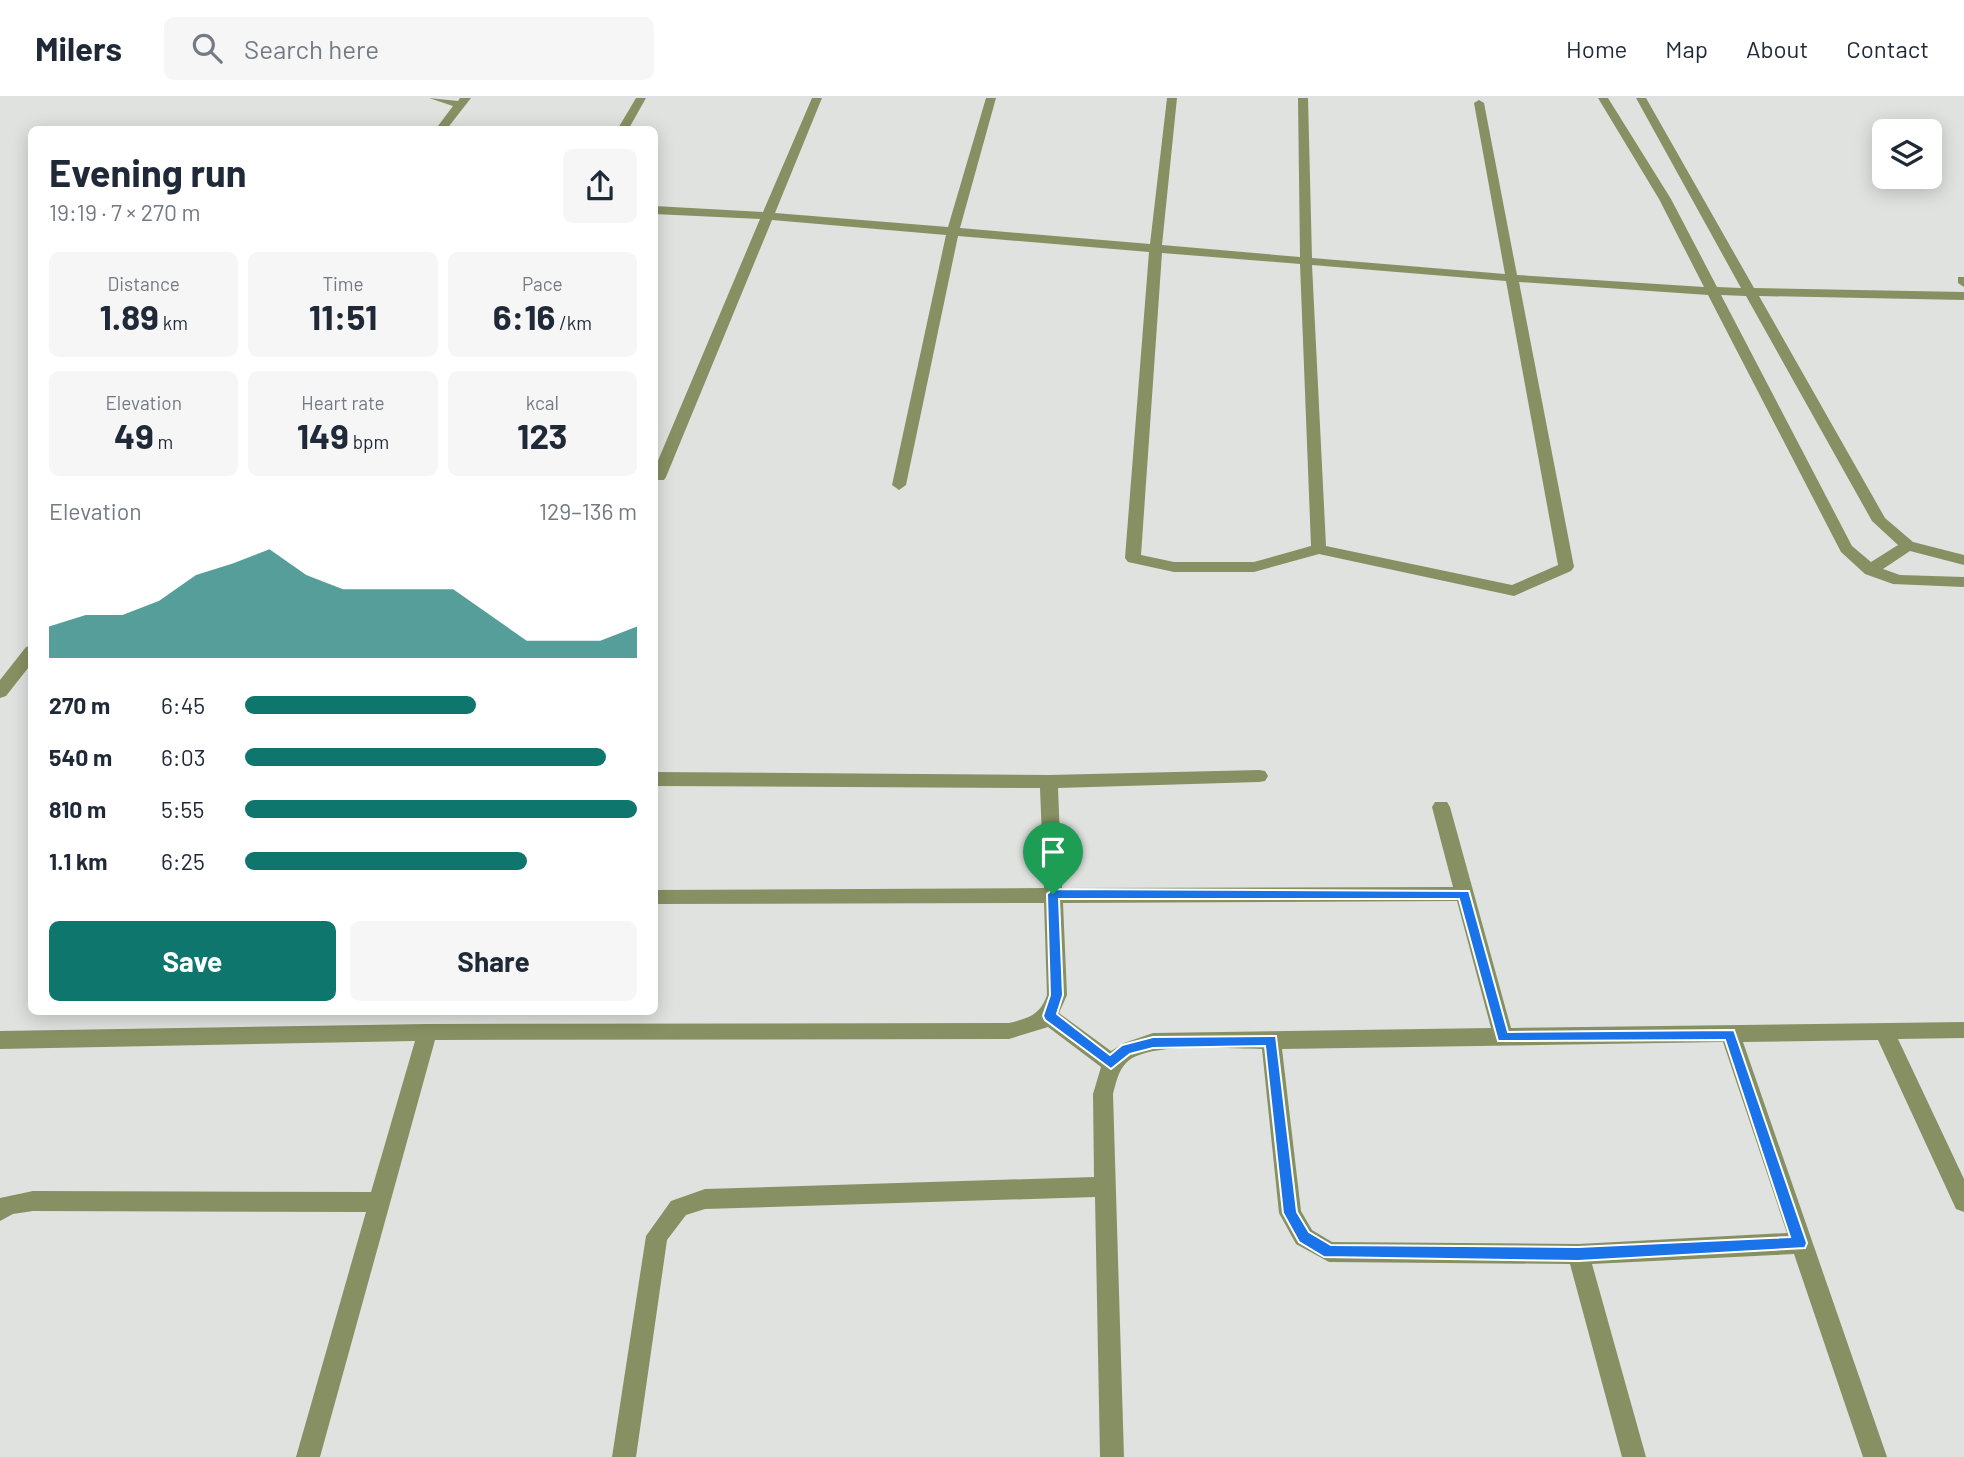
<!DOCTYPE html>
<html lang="en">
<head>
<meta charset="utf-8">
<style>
	body { margin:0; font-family:Barlow,sans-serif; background:#f6f6f7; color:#1f2937; height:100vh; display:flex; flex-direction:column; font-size:26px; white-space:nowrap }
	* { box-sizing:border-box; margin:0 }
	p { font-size:23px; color:#747a83 }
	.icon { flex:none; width:38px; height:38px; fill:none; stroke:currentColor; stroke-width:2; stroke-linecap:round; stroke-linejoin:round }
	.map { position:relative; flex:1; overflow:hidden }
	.drawer { position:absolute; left:28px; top:28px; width:630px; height:889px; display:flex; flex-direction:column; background:#fff; border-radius:10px; box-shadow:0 4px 18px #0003 }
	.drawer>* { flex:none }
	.tools { position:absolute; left:1872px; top:21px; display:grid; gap:14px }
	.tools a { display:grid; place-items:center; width:70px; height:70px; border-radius:10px; background:#fff; box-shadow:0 4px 18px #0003; font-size:35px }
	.pin { position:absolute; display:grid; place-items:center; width:60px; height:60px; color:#fff; margin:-72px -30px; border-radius:50% 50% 50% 0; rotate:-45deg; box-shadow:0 0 7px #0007 }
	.pin .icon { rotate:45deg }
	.round { display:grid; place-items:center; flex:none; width:74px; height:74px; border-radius:10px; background:#f6f6f7 }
	.head { display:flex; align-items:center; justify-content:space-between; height:119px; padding:0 21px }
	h1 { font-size:38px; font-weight:700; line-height:52px }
	.figures { display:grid; grid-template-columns:repeat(3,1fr); gap:10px; height:119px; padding:7px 21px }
	.figures div { display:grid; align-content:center; border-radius:10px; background:#f6f6f7; text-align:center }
	.figures b { font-size:35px; font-weight:700 }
	.figures small { font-size:19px; font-weight:400 }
	.figures p { font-size:19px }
	.chart { height:196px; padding:14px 21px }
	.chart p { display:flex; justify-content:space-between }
	.chart svg { width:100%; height:126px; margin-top:7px; fill:#0f766e; opacity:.7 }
	.primary-button { display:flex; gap:14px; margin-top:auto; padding:14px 21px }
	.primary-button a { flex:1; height:80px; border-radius:10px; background:#0f766e; color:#fff; font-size:28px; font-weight:700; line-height:80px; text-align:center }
	.primary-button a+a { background:#f6f6f7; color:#1f2937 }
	ul { padding:0 21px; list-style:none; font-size:23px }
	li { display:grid; grid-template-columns:112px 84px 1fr; align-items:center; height:52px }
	li i { height:18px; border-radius:9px; background:#0f766e }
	header { display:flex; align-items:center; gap:42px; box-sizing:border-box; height:98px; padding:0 35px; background:#fff; border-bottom:2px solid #e0e1e3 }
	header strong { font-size:33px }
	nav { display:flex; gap:38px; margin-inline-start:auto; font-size:24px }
	.search { width:490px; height:63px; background:#f6f6f7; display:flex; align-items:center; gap:18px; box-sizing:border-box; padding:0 24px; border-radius:10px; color:#747a83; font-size:26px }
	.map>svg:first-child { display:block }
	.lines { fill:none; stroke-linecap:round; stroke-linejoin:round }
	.lane { fill:#869062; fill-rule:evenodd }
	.street { fill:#869062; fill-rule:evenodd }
	.route { fill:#1a73e8; stroke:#fff; stroke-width:2; fill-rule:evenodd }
</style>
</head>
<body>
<header>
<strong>Milers</strong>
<div class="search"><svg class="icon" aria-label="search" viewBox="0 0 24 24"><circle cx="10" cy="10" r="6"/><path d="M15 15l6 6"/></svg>Search here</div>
<nav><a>Home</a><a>Map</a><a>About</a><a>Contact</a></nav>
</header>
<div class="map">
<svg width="1964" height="1359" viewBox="0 0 1964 1359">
	<rect width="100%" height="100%" fill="#e0e2df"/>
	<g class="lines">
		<g class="lane">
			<path d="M429 0 458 3 460 0H471L446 32H435L453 8Z"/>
			<path d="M636 0H646L628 32H617Z"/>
			<path d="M812 0H822L775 115 948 129 986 0H996L960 130 1150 146 1167 0H1177L1162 147 1300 159 1298 0H1308L1312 160 1505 176 1474 5 1479 2 1484 5 1517 177 1704 189 1659 101 1598 0H1608L1671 101 1717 189 1741 190 1636 0H1646L1754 190 1964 194V202L1759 198 1885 420 1913 444 1964 457V467L1910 453 1883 471 1900 477 1964 479V489L1893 486 1865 476 1841 454 1708 197 1519 184 1574 469 1571 473 1514 498 1319 456 1254 474H1174L1128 464 1125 460 1149 154 958 138 906 387 899 392 892 387 946 137 772 122 666 379 664 382H654V372L760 121 654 116V108L763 114ZM1162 155 1300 166 1311 448 1254 464H1174L1141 457ZM1312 167 1506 183 1558 467 1512 487 1326 448ZM1721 197 1746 198 1872 423 1898 447 1871 464 1852 448Z"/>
			<path d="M1958 179H1964V189L1958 185Z"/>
			<path d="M32 548V565L6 598 0 600V582L26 549Z"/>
		</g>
		<path class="street" d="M1259 672 1265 673 1268 678 1265 683 1259 684 1058 690 1062 790 1453 789 1432 709 1435 704H1447L1450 709 1511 930 1964 924V940L1898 941 1964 1081V1114L1956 1111 1878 942 1743 944 1887 1359H1863L1794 1156 1592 1166 1646 1359H1622L1570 1166 1329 1164 1296 1146 1279 1115 1262 951C1230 951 1147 943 1126 965 1118 973 1116 985 1113 996L1124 1359H1100L1095 1099 705 1111 686 1117 667 1142 636 1359H612L646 1138 671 1103 705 1091 1094 1079 1093 996 1101 969 1048 929 1009 941 435 942 320 1359H296L366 1114 33 1113 13 1116 0 1123V1100L33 1093 371 1094 415 943 0 951V933L427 926 1009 925C1029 920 1040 917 1047 897L1044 805 654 806V792L1044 790 1040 690 654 688V674L1049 677ZM1457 803 1491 930 1153 935 1124 945 1111 953 1059 915 1067 897 1063 805ZM1723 944 1787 1135 1578 1146 1332 1144 1312 1132 1301 1113 1282 951Z"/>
	</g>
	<path class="route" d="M1053 791 1469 793 1508 934 1734 932 1807 1145 1805 1150 1578 1163 1324 1159 1299 1144 1283 1115 1265 948 1153 950 1130 956 1111 971 1045 922 1043 918 1050 897 1047 796ZM1059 801H1459L1498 943 1725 942 1790 1139 1578 1149 1331 1147 1309 1134 1297 1114 1276 938 1153 939 1122 947 1110 957 1057 916 1063 897Z"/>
</svg>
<div class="tools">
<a><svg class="icon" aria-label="layers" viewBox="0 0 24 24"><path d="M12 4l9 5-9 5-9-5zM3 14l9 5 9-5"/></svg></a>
</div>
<div class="pin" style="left:1053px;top:796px;background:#1e9e55"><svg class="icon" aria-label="arrive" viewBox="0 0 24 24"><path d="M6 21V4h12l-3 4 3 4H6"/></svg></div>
<section class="drawer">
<div class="head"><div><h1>Evening run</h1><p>19:19 · 7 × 270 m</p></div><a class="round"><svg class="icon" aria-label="share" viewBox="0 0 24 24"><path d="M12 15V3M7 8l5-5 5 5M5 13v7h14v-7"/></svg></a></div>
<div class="figures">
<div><p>Distance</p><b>1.89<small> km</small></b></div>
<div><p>Time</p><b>11:51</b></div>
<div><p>Pace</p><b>6:16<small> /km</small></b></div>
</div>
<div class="figures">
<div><p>Elevation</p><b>49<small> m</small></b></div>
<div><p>Heart rate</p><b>149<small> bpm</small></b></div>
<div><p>kcal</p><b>123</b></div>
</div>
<div class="chart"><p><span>Elevation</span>129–136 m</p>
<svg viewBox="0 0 160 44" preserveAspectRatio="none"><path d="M0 44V33L10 29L20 29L30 24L40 15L50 11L60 6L70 15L80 20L90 20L100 20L110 20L120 29L130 38L140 38L150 38L160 33V44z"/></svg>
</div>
<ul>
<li><b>270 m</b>6:45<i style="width:59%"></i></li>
<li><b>540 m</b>6:03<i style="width:92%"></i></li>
<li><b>810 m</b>5:55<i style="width:100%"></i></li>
<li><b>1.1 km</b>6:25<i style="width:72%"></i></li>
</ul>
<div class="primary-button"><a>Save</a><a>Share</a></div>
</section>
</div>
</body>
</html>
